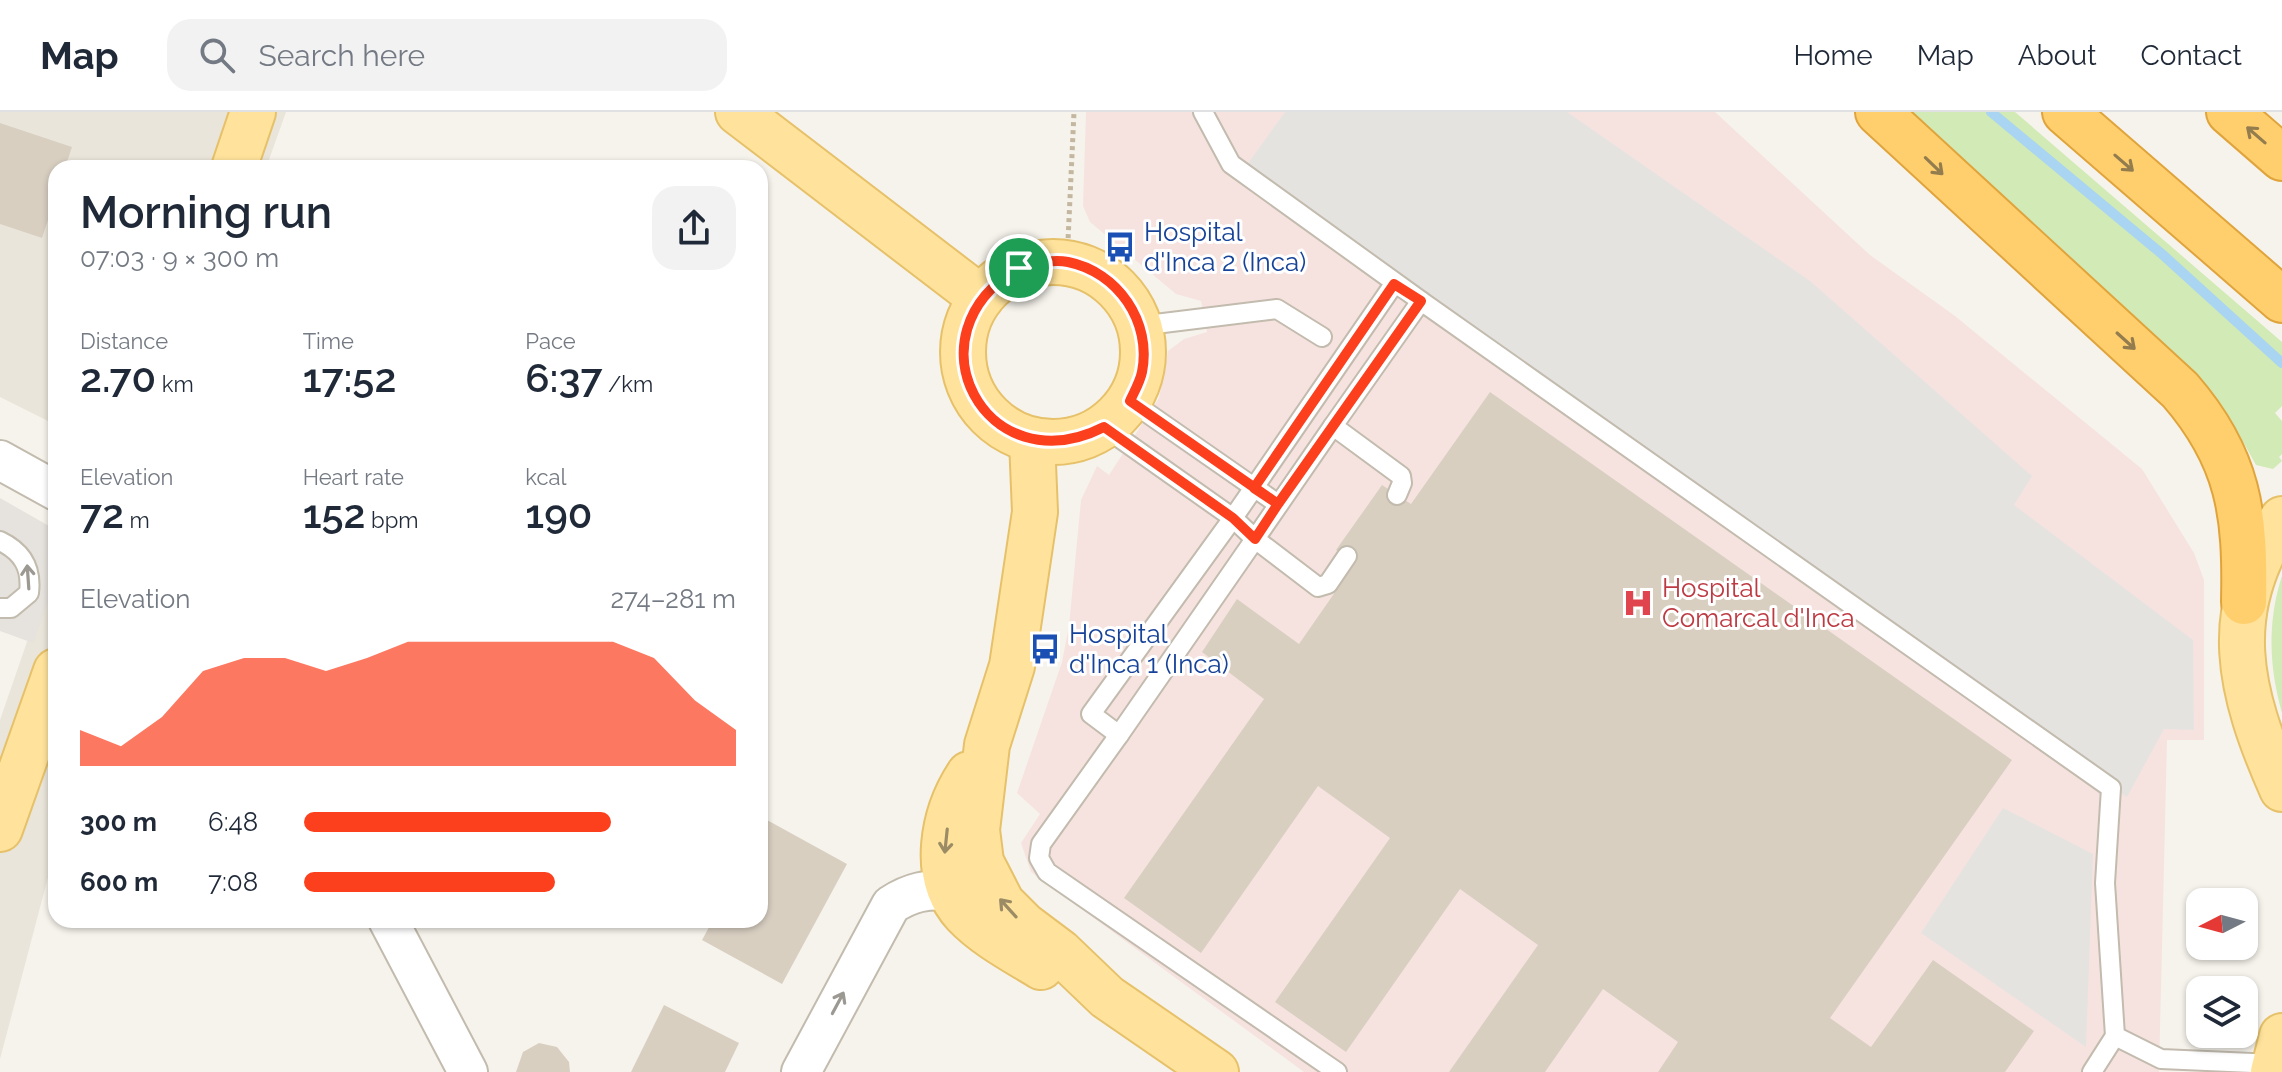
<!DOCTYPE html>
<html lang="en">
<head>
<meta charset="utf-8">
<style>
	body { margin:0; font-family:Raleway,sans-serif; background:#f2f2f3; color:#1f2937; height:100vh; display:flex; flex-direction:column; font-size:30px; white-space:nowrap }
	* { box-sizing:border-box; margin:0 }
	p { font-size:26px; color:#747a83 }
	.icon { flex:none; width:44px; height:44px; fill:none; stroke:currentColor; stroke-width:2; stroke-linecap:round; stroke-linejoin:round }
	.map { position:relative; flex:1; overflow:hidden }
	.side { position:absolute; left:48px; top:48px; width:720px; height:768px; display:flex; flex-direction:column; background:#fff; border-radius:24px; box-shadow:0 2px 6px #0004 }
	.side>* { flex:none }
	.needle { width:52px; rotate:264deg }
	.tools { position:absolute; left:2186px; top:776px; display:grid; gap:16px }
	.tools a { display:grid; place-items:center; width:72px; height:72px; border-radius:16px; background:#fff; box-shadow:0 2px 6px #0004; font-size:40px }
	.pin { position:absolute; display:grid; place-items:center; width:68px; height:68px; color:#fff; margin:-34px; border:4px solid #fff; border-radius:50%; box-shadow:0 2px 8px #0007 }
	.round { display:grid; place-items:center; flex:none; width:84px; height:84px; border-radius:24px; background:#f2f2f3 }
	.head { display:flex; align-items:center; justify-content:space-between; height:136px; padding:0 32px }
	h1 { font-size:44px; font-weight:600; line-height:60px }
	.stats { display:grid; grid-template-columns:repeat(3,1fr); gap:12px; height:136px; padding:8px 32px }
	.stats div { display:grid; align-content:center }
	.stats b { font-size:40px; font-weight:600 }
	.stats small { font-size:22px; font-weight:400 }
	.stats p { font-size:22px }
	.chart { height:224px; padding:16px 32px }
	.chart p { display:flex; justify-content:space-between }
	.chart svg { width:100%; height:144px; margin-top:8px; fill:#fc3f1d; opacity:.7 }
	ul { padding:0 32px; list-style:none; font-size:26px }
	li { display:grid; grid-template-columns:128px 96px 1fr; align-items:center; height:60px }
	li i { height:20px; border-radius:10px; background:#fc3f1d }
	header { display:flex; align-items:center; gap:48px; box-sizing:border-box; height:112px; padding:0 40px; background:#fff; border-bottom:2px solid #e0e1e3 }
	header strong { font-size:38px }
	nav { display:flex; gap:44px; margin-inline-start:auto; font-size:28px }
	.search { width:560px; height:72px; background:#f2f2f3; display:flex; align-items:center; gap:20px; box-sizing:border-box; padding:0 28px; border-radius:24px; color:#747a83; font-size:30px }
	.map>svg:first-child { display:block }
	.residential { fill:#eae5da }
	.industrial { fill:#e6e2dd }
	.medical { fill:#f6e3e0 }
	.green { fill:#d2eab5 }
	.parking { fill:#e5e3e0 }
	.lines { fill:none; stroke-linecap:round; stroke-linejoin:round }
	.stream { stroke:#a9d4f2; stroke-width:10 }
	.building { fill:#d8cfc1 }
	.service-casing { stroke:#c2bbae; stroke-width:22 }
	.minor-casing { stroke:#c2bbae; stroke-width:42 }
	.primary-casing { stroke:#e6c16a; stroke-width:48 }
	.motorway-casing { stroke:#e0a43c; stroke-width:48 }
	.path { stroke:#c4b79f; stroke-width:5; stroke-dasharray:4 4; stroke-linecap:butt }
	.service { stroke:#fff; stroke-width:18 }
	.minor { stroke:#fff; stroke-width:38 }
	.primary { stroke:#ffe39c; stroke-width:44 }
	.motorway { stroke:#ffcf6e; stroke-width:44 }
	.oneway { stroke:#937c4e }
	.oneway2 { stroke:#9c9892 }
	.oneway3 { stroke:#9c8c66 }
	.route-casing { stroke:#fff; stroke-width:16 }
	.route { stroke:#fc3f1d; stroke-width:10 }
	.labels { text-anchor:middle; stroke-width:6; stroke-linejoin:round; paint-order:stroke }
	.transit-label { font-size:26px; fill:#164399; stroke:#fff; text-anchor:start }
	.health-label { font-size:26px; fill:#be3a42; stroke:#fff; text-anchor:start }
</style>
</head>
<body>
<header>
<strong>Map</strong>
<div class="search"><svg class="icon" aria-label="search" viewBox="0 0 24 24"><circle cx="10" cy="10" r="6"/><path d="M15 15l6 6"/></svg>Search here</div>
<nav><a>Home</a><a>Map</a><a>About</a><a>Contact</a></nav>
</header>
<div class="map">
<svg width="2282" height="960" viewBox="0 0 2282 960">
	<rect width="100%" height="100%" fill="#f6f3ec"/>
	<g class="residential">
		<path d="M0 0H286L266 56H56V313L0 285Z"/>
		<path d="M56 446V735L0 947V608Z"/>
	</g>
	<path class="industrial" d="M0 386 56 418V468L33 531 0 519Z"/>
	<path class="medical" d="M1086 0H1715L1870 143 1955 204 2142 357 2194 441 2204 468V628H2167L2159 960H1304L1031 760 1021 731 1040 702 1017 681 1062 550 1069 514 1081 388 1097 354 1109 363 1159 286 1168 239 1184 227 1207 220 1201 189 1176 182 1090 110 1083 94Z"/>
	<g class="green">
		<path d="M1906 0H2015L2282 230V294L2275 301 2282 309V342L2279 345 2282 349 2273 357 2256 353 2231 308 2207 279Z"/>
		<path d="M2282 464V601C2269 555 2267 510 2282 464Z"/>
	</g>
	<g class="parking">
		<path d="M1285 0H1567L1810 169 2032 364 2014 393 2193 528 2194 618 2164 617 2127 685 2111 676 1244 57Z"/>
		<path d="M2003 696 2093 742 2086 935 1921 821Z"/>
	</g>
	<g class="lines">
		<path class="stream" d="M1991 0 2162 142 2282 251"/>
	</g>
	<g class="building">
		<path d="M0 11 72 35 65 56H56V84L42 126 0 112Z"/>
		<path d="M1490 280 2012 648 1830 906 1871 935 1933 848 2034 919 2005 960H1658L1678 930 1603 877 1545 960H1449L1538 833 1460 777 1346 940 1275 890 1390 726 1318 674 1201 841 1124 786 1264 587 1202 540 1237 487 1299 532 1356 450 1336 438 1382 373 1411 392Z"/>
		<path d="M767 708 847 752 782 872 702 828 713 808H760V721Z"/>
		<path d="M664 893 739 931 725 960H631Z"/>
		<path d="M539 931 557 935 569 950 570 960H516L523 940Z"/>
	</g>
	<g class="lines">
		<g class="service-casing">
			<g id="service">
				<path d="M1203 0 1231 52 1421 189"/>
				<path d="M1139 214 1277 197 1322 225"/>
				<path d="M1130 289 1278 392"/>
				<path d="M1333 314 1255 427 1233 406 1394 172"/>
				<path d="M1104 315 1233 406 1091 602 1119 623 1255 427 1318 475 1328 472 1347 444"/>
				<path d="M1397 383 1402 371 1401 364 1333 314 1421 189 2111 676 2105 771 2115 924 2092 960"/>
				<path d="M0 429C23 440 32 456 29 481L11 496H0"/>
				<path d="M1119 623 1041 732 1039 746 1047 760 1337 960"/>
				<path d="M2115 924 2161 947 2275 952"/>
			</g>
		</g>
		<g class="minor-casing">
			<g id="minor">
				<path d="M0 348 56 379"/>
				<path d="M388 808 468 960"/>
				<path d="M801 960 891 793C911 780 926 777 950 779"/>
			</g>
		</g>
		<g class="primary-casing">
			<g id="primary">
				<path d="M738 0 981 186"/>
				<path d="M234 56 253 0"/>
				<circle cx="1053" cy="240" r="90"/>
				<path d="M1032 328 1035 400 1012 554 987 633 977 718 981 750 1002 791 1024 813 1060 840 1107 885 1216 960"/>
				<path d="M2282 407C2219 500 2239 580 2282 677"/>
				<path d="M969 662C943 701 930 764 965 802 986 824 1015 839 1041 855"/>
				<path d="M0 717 56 559"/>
				<path d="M2273 960 2282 924"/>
			</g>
		</g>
		<g class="motorway-casing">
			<g id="motorway">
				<path d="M1878 0 2180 278C2239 346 2246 402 2244 490"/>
				<path d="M2065 0 2282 188"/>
				<path d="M2229 0 2282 46"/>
			</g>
		</g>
		<path class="path" d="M1067 150 1074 0"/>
		<use href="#service" class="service"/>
		<use href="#minor" class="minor"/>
		<use href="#primary" class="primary"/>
		<use href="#motorway" class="motorway"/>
	</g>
	<defs><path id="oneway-shaft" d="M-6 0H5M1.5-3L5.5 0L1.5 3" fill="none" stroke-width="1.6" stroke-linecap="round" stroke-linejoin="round" transform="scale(2)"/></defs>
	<g class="oneway">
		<use href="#oneway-shaft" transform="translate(2256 23) rotate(-139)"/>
		<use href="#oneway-shaft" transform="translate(2124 51) rotate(41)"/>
		<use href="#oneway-shaft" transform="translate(1934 54) rotate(44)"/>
		<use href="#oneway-shaft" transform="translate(2126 229) rotate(42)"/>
	</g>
	<g class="oneway2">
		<use href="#oneway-shaft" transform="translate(28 465) rotate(-94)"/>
		<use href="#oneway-shaft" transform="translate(838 891) rotate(-62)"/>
	</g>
	<g class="oneway3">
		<use href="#oneway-shaft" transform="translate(946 729) rotate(96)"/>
		<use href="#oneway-shaft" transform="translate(1008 796) rotate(-132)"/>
	</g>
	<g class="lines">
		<g class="route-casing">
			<path id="route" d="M1019 156C904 222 986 375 1104 315L1233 406 1255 427 1278 392 1254 376 1394 172 1421 189 1278 392 1130 289C1134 280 1140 270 1142 260 1152 210 1118 160 1068 150 1051 147 1035 152 1019 156"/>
		</g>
		<use href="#route" class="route"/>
	</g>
	<defs>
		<g id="bus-bare" transform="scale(2.4)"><path d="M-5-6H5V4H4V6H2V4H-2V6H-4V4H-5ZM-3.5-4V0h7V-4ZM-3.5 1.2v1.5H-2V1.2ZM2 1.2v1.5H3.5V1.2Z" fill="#1a4fb4" stroke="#fff" stroke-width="2.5" paint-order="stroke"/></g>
		<g id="hospital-bare" transform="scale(2.4)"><path d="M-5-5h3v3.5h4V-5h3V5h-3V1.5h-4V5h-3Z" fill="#e0444e" stroke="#fff" stroke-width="2.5" paint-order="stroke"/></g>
	</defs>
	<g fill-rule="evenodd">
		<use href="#bus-bare" x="1120" y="135"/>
		<use href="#hospital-bare" x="1638" y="491"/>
		<use href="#bus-bare" x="1045" y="537"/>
	</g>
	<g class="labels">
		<g class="transit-label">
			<text x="1144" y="129">Hospital<tspan x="1144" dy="30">d'Inca 2 (Inca)</tspan></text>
			<text x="1069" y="531">Hospital<tspan x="1069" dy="30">d'Inca 1 (Inca)</tspan></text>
		</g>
		<g class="health-label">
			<text x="1662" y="485">Hospital<tspan x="1662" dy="30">Comarcal d'Inca</tspan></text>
		</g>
	</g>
</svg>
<div class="tools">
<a><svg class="needle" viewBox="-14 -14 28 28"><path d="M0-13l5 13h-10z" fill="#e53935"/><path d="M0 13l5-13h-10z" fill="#747a83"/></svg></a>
<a><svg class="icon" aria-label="layers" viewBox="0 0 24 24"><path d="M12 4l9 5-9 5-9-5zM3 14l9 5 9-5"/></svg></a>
</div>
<div class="pin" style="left:1019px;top:156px;background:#1e9e55"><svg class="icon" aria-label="arrive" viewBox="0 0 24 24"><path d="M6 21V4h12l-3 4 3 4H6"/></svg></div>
<section class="side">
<div class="head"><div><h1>Morning run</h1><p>07:03 · 9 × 300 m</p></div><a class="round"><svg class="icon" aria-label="share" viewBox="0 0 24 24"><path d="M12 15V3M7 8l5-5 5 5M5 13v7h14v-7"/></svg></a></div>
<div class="stats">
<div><p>Distance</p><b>2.70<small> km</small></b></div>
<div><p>Time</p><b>17:52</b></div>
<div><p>Pace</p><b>6:37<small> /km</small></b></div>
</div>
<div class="stats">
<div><p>Elevation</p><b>72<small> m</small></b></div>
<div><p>Heart rate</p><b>152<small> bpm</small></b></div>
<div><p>kcal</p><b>190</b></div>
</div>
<div class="chart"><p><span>Elevation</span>274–281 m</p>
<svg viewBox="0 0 160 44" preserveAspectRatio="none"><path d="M0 44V33L10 38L20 29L30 15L40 11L50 11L60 15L70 11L80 6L90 6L100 6L110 6L120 6L130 6L140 11L150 24L160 33V44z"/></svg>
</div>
<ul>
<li><b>300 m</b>6:48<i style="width:71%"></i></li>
<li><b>600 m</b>7:08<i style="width:58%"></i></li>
</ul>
</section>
</div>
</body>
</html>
